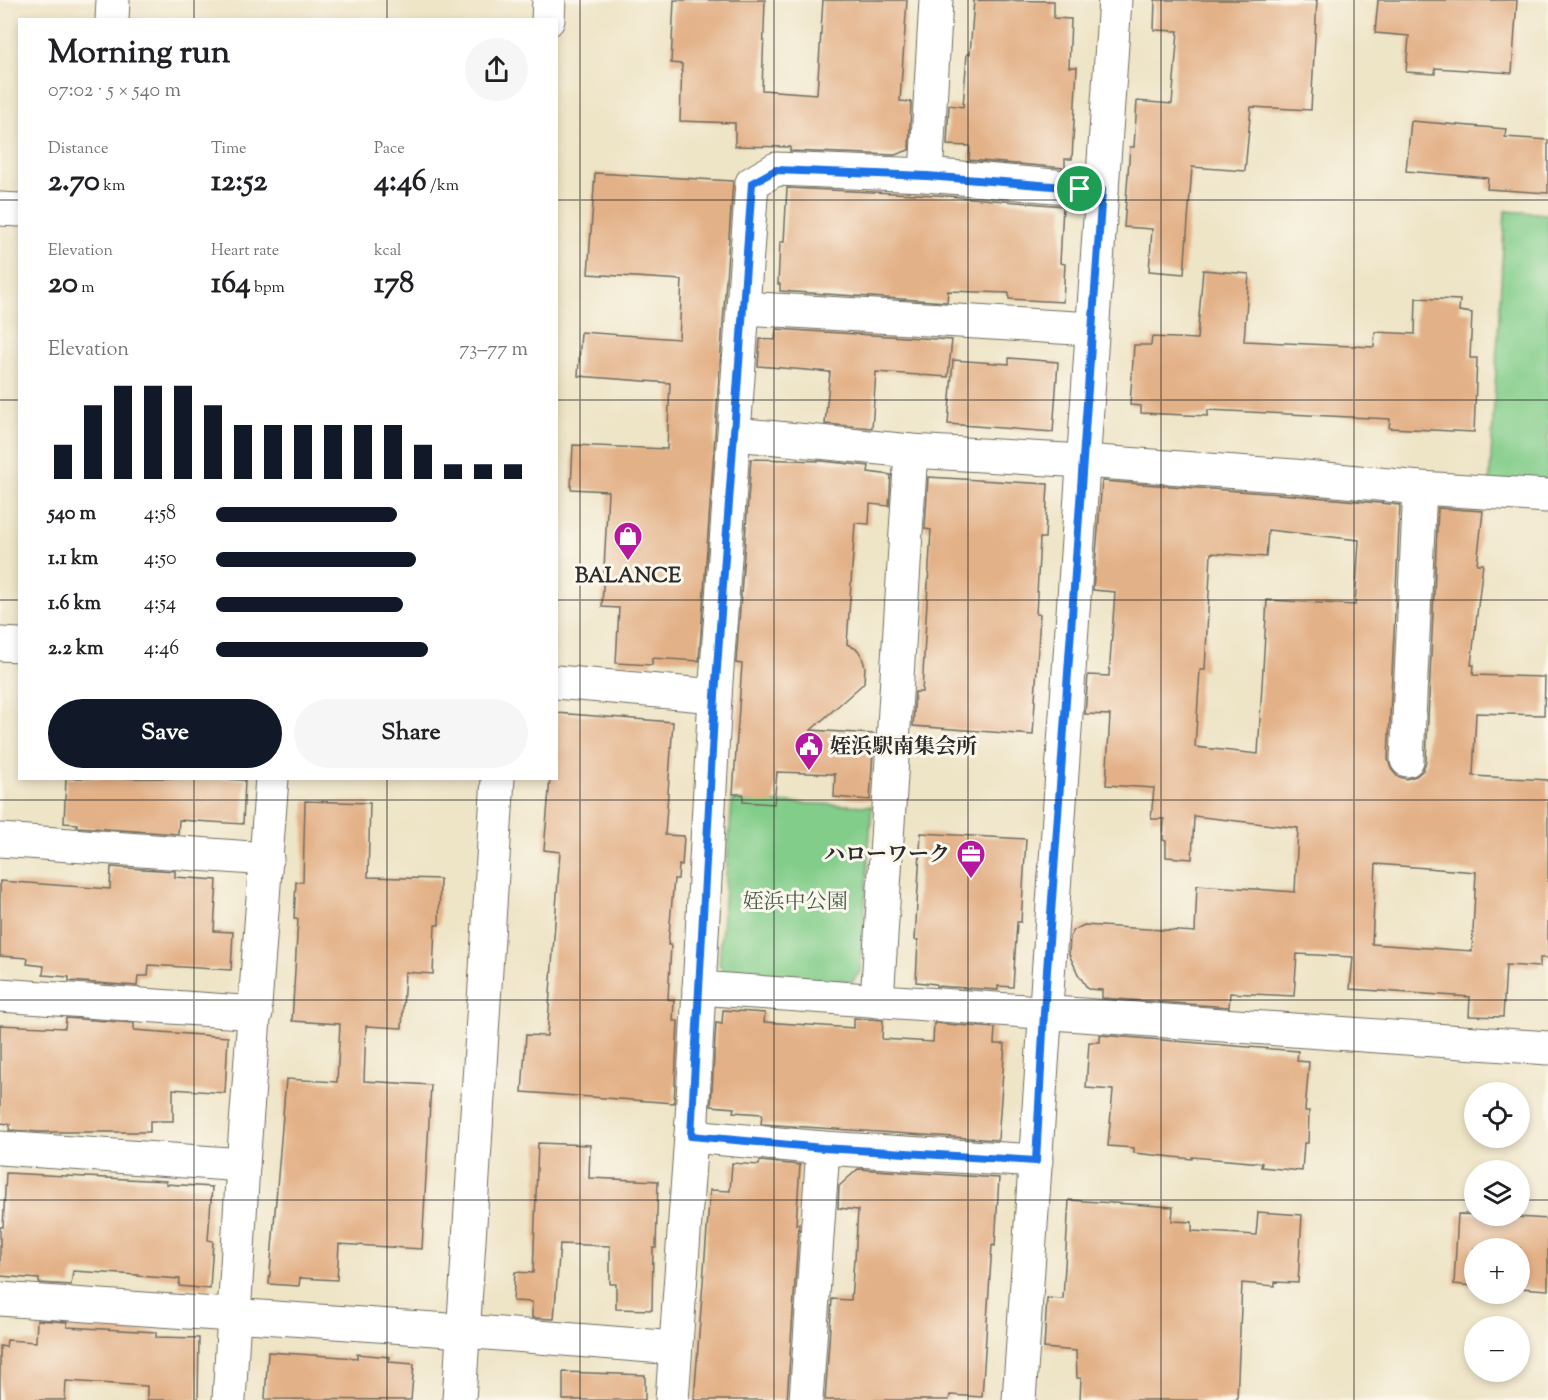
<!DOCTYPE html>
<html lang="en">
<head>
<meta charset="utf-8">
<style>
	body { margin:0; font-family:"Sorts Mill Goudy","Noto Serif JP",serif; background:#f6f6f6; color:#202124; height:100vh; display:flex; flex-direction:column; font-size:22px; white-space:nowrap }
	* { box-sizing:border-box; margin:0 }
	p { font-size:20px; color:#757577 }
	.icon { flex:none; width:33px; height:33px; fill:none; stroke:currentColor; stroke-width:2; stroke-linecap:round; stroke-linejoin:round }
	.map { position:relative; flex:1; overflow:hidden }
	.side { position:absolute; left:18px; top:18px; width:540px; height:762px; display:flex; flex-direction:column; background:#fff; border-radius:0px; box-shadow:0 3px 9px #0003 }
	.side>* { flex:none }
	.tools { position:absolute; left:1464px; top:1082px; display:grid; gap:12px }
	.tools a { display:grid; place-items:center; width:66px; height:66px; border-radius:50%; background:#fff; box-shadow:0 3px 9px #0003; font-size:30px }
	.pin { position:absolute; display:grid; place-items:center; width:51px; height:51px; color:#fff; margin:-26px; border:3px solid #fff; border-radius:50%; box-shadow:0 2px 6px #0007 }
	.round { display:grid; place-items:center; flex:none; width:63px; height:63px; border-radius:32px; background:#f6f6f6 }
	.summary { display:flex; align-items:center; justify-content:space-between; height:102px; padding:0 30px }
	h1 { font-size:33px; font-weight:800; line-height:45px }
	.metrics { display:grid; grid-template-columns:repeat(3,1fr); gap:9px; height:102px; padding:6px 30px }
	.metrics div { display:grid; align-content:center }
	.metrics b { font-size:30px; font-weight:800 }
	.metrics small { font-size:16px; font-weight:400 }
	.metrics p { font-size:16px }
	.chart { height:168px; padding:12px 30px }
	.chart p { display:flex; justify-content:space-between }
	.chart svg { width:100%; height:108px; margin-top:6px; stroke:#111827; stroke-width:6 }
	.primary-button { display:flex; gap:12px; margin-top:auto; padding:12px 30px }
	.primary-button a { flex:1; height:69px; border-radius:36px; background:#111827; color:#fff; font-size:24px; font-weight:800; line-height:69px; text-align:center }
	.primary-button a+a { background:#f6f6f6; color:#202124 }
	ul { padding:0 30px; list-style:none; font-size:20px }
	li { display:grid; grid-template-columns:96px 72px 1fr; align-items:center; height:45px }
	li i { height:15px; border-radius:8px; background:#111827 }
	.map>svg:first-child { display:block }
	.green { fill:#83cd8a; stroke:#577c5a; stroke-width:1.5 }
	.building { fill:#e3b187; fill-rule:evenodd }
	.lines { fill:none; stroke-linecap:round; stroke-linejoin:round }
	.street-casing { stroke:#6f6c61; stroke-width:35 }
	.secondary-casing { stroke:#6f6c61; stroke-width:35 }
	.street { stroke:#fff; stroke-width:33 }
	.secondary { stroke:#fff; stroke-width:33 }
	.route-casing { stroke:#fff; stroke-width:12 }
	.route { stroke:#1a73e8; stroke-width:8 }
	.grid { fill:none; stroke:#2b2b2b; stroke-width:1.5; stroke-opacity:0.55 }
	.labels { text-anchor:middle; stroke-width:6; stroke-linejoin:round; paint-order:stroke }
	.poi-label { font-size:21px; font-weight:bold; fill:#2b2b2b; stroke:#fbf7ec }
	.park-label { font-size:21px; fill:#455c48; stroke:#fbf7ec }
</style>
</head>
<body>
<div class="map">
<svg width="1548" height="1400" viewBox="0 0 1548 1400">
	<rect width="100%" height="100%" fill="#fbf7ec"/>
	<filter id="ink" filterUnits="userSpaceOnUse"><feTurbulence type="fractalNoise" baseFrequency=".0167" numOctaves="2"/><feDisplacementMap in="SourceGraphic" scale="12" xChannelSelector="R" yChannelSelector="G"/><feConvolveMatrix kernelMatrix="1 2 1 2 8 2 1 2 1" color-interpolation-filters="sRGB"/></filter>
	<filter id="wash" filterUnits="userSpaceOnUse"><feTurbulence type="fractalNoise" baseFrequency=".008" numOctaves="4" result="noise"/><feDisplacementMap in="SourceGraphic" scale="24" xChannelSelector="R" yChannelSelector="G"/><feGaussianBlur stdDeviation="1.35" result="paint"/><feColorMatrix in="noise" values="0 0 0 0 0 0 0 0 0 0 0 0 0 0 0 0 0 1.4 0 .05"/><feComposite in="paint" operator="in"/></filter>
	<g filter="url(#wash)">
		<rect width="100%" height="100%" fill="#eee4c6"/>
		<g class="green">
			<path d="M1505 211 1548 214V495L1489 492Z"/>
			<path d="M732 801 872 806 860 972 852 982 728 977 719 964Z"/>
		</g>
		<g id="blocks">
			<g class="building">
				<path d="M674 0H765L762 90 817 94 823 0H907L900 101 911 102 909 150 895 155 790 151V147L735 146V123L680 121 682 64 671 63Z"/>
				<path d="M974 0 1054 1V18L1071 19 1069 67H1077L1072 159H1065V168L969 160 970 146 947 145 949 105 963 107 967 54H970Z"/>
				<path d="M1155 0H1317L1311 110 1251 107 1245 171 1192 167 1184 274 1149 271 1152 229 1124 227 1130 147H1134L1137 101 1172 104 1178 31 1154 30Z"/>
				<path d="M1378 0H1517L1512 73 1435 68V74L1406 72 1409 36 1375 33Z"/>
				<path d="M1411 121 1506 129 1505 137 1548 140V193L1487 189 1488 178 1406 171Z"/>
				<path d="M595 173 733 181 699 661 652 658V665L616 663 619 608 602 607 608 491 571 489 573 445 667 449 670 383 578 376 581 332 679 339 682 280 588 274Z"/>
				<path d="M787 188 936 195 1063 206 1060 263 1065 264 1063 302 1009 299V293L948 291 947 302 780 291V284H778L780 242H784Z"/>
				<path d="M1203 270 1249 274 1244 341 1374 347 1375 332 1415 334 1416 298 1460 300 1459 311 1472 313 1470 358H1477L1474 432 1389 428 1390 419 1208 410V416L1141 413V406L1130 405 1134 345H1151L1152 337 1197 339Z"/>
				<path d="M776 329 952 340 948 377 876 372 872 428 825 424 830 372 758 366 760 339 775 340Z"/>
				<path d="M1009 358 1058 362 1053 432 948 424 953 360 1009 364Z"/>
				<path d="M751 459 822 461 869 466 868 472 891 475 889 506 870 504 869 524 855 523 847 644 858 650 862 657 865 667 864 683 811 730 874 734 870 800 834 797 835 774 777 772 774 804 743 802V794H733L742 664 736 663Z"/>
				<path d="M928 477 1048 484 1045 538H1040L1036 614H1040L1033 735 913 726 915 692H922L931 530 925 529Z"/>
				<path d="M1102 481 1292 495 1400 505 1388 759 1391 769 1397 776 1406 779 1416 776 1423 770 1426 761 1438 508 1483 511 1477 564H1483L1471 665H1474L1473 675 1545 677 1544 715 1476 713 1473 776 1548 780V958H1540V967L1506 965 1503 1017 1469 1016 1470 997 1350 989 1353 957 1297 954 1294 996 1230 993 1229 1007 1102 998V990L1088 989 1078 974 1069 954 1070 937 1074 930 1084 925 1195 932 1197 885 1295 892 1298 828 1194 816 1192 859 1166 857V841L1163 840 1164 819H1151L1154 788 1106 785 1110 715 1085 714 1088 675 1109 676 1115 592 1093 590ZM1268 530 1359 540 1355 605 1267 600 1258 754 1195 747 1200 670H1205L1211 553 1266 557ZM1376 864 1476 872 1472 951 1372 944Z"/>
				<path d="M556 713 673 722 665 835 684 836 682 866 679 865 678 879H674L668 945H671L668 999 674 1000 673 1021H678L674 1103 522 1092 526 1035 547 1036 560 852 544 850 550 778H556Z"/>
				<path d="M66 778H204L245 780 243 824 179 820 178 834 77 827V824L64 823Z"/>
				<path d="M305 801 370 803 368 877 440 879 439 925H435L433 974 405 972 402 1028 366 1026 364 1081 431 1085 422 1249 339 1244 337 1280 300 1278 299 1286 269 1284 286 1079 337 1082 340 1024 292 1021 298 919H294L296 882H303Z"/>
				<path d="M921 833 1026 839 1021 922H1017L1013 987 998 986V990L936 986V984L916 982 918 940H915Z"/>
				<path d="M111 867 175 871V877L217 880 214 931 233 932 231 970 149 965 148 976H138L137 986 69 981V977L43 975 44 966 27 964 28 958 0 956V881L110 889Z"/>
				<path d="M723 1010 765 1013 764 1022 854 1028V1018L883 1020 882 1039 933 1042 934 1023 995 1028 994 1044H1005L998 1140 761 1124 762 1114 733 1112 734 1108 711 1106 716 1023 722 1024Z"/>
				<path d="M66 1018 134 1023V1030L228 1037 225 1093 173 1089V1121H150V1132H39L9 1130 10 1124 0 1123V1025L65 1028Z"/>
				<path d="M1100 1035 1298 1051 1297 1061 1309 1062 1305 1111H1309L1308 1143H1304L1302 1171 1261 1167 1262 1163 1192 1157V1159L1134 1153V1148L1108 1146 1113 1090 1086 1088 1089 1042H1100Z"/>
				<path d="M538 1143 590 1145 589 1178 658 1181 656 1248H653L652 1310 616 1309V1284H610V1246L560 1244 554 1319 532 1318V1302L513 1301 515 1272 533 1273Z"/>
				<path d="M760 1161 800 1165 796 1225 799 1223 787 1400H694L710 1190 730 1191 732 1163 759 1165Z"/>
				<path d="M858 1169 999 1178 995 1246 992 1245 982 1397 950 1395 949 1400H825L832 1299 851 1300 854 1259H855L858 1210 838 1208 839 1186Z"/>
				<path d="M6 1173 166 1181V1184L212 1187 208 1240 213 1241 210 1289 179 1286 180 1279 138 1276V1275L73 1271 71 1285 39 1283V1279L0 1276V1227H3Z"/>
				<path d="M1069 1200 1173 1207 1172 1221 1192 1222V1231L1256 1235 1258 1212 1302 1215 1298 1283 1275 1282V1286L1242 1283 1237 1400H1080L1081 1378H1077L1076 1351 1044 1348 1047 1298 1063 1299Z"/>
				<path d="M1458 1214 1515 1215V1217L1548 1219V1290L1520 1288V1248H1474V1286L1454 1284Z"/>
				<path d="M37 1320 67 1322V1327L156 1332V1337L199 1338 198 1400H147V1386L66 1381 65 1400H0V1346L6 1347 7 1340 36 1342Z"/>
				<path d="M268 1352 357 1358V1354L390 1357 389 1362 414 1364 411 1400 265 1399Z"/>
				<path d="M563 1372 645 1375V1400H563Z"/>
			</g>
		</g>
	</g>
	<g filter="url(#ink)">
		<use href="#blocks" fill-opacity="0" stroke="#6f6c61" stroke-width="1.5"/>
		<g class="lines">
			<g class="street-casing">
				<g id="street">
					<path d="M926 175 936 0"/>
					<path d="M744 308 1092 329"/>
					<path d="M735 434 911 451 1084 461 1294 476 1420 488 1548 496"/>
					<path d="M556 682 715 696"/>
					<path d="M1407 760 1420 488"/>
					<path d="M0 840 267 859"/>
					<path d="M699 988 1548 1048"/>
					<path d="M0 995 256 1013"/>
					<path d="M877 1001 911 451"/>
					<path d="M691 1136 823 1148 1036 1161"/>
					<path d="M0 1148 243 1165"/>
					<path d="M0 1299 463 1331 675 1348"/>
					<path d="M229 1400 243 1165 272 778"/>
					<path d="M672 1400 691 1136 715 696 752 183 776 169 926 175 1102 190"/>
					<path d="M806 1400 823 1148"/>
					<path d="M1019 1400 1115 0"/>
				</g>
			</g>
			<g class="secondary-casing">
				<g id="secondary">
					<path d="M112 20 113 0"/>
					<path d="M548 20 549 0"/>
					<path d="M0 209 20 210"/>
					<path d="M0 644 20 645"/>
					<path d="M459 1400 498 778"/>
				</g>
			</g>
			<use href="#street" class="street"/>
			<use href="#secondary" class="secondary"/>
		</g>
	</g>
	<g class="lines" filter="url(#ink)">
		<g class="route-casing">
			<path id="route" d="M776 170 927 176 1102 190 1044 1013 1036 1161 823 1148 691 1136 715 696 752 183Z"/>
		</g>
		<use href="#route" class="route"/>
	</g>
	<path class="grid" d="M194 0V20M387 0V20M580 0V1400M774 0V1400M968 0V1400M1161 0V1400M1354 0V1400M0 200H20M556 200H1548M0 400H20M556 400H1548M0 600H20M556 600H1548M194 778V1400M387 778V1400M0 800H1548M0 1000H1548M0 1200H1474M1520 1200H1548"/>
	<defs>
		<g id="shop-pin" transform="scale(1.5)"><path d="M0 17L-7.5 6A9.5 9.5 0 1 1 7.5 6Z" fill="#b5179e" stroke="#fbf7ec"/><path d="M-5-2.5h2.3a2.7 3.5 0 0 1 5.4 0H5L5.5 6h-11ZM-1.5-2.5h3a1.5 2.3 0 0 0-3 0Z" fill="#fff"/></g>
		<g id="civic-pin" transform="scale(1.5)"><path d="M0 17L-7.5 6A9.5 9.5 0 1 1 7.5 6Z" fill="#b5179e" stroke="#fbf7ec"/><path d="M-.6-6.5H3V-4.5H.6V-3L4-1V1h2V6H-6V1h2V-1L-.6-3ZM-1.2 2.5V6h2.4V2.5Z" fill="#fff"/></g>
		<g id="office-pin" transform="scale(1.5)"><path d="M0 17L-7.5 6A9.5 9.5 0 1 1 7.5 6Z" fill="#b5179e" stroke="#fbf7ec"/><path d="M-6-3h4V-5.5h4V-3h4V5H-6ZM-1-4.5V-3h2v-1.5ZM-6 0V1H6V0Z" fill="#fff"/></g>
	</defs>
	<g fill-rule="evenodd">
		<use href="#shop-pin" x="628" y="536"/>
		<use href="#civic-pin" x="809" y="746"/>
		<use href="#office-pin" x="971" y="854"/>
	</g>
	<g class="labels">
		<g class="poi-label">
			<text x="628" y="582">BALANCE</text>
			<text x="830" y="753" text-anchor="start">姪浜駅南集会所</text>
			<text x="950" y="861" text-anchor="end">ハローワーク</text>
		</g>
		<g class="park-label">
			<text x="795" y="908">姪浜中公園</text>
		</g>
	</g>
</svg>
<div class="tools">
<a><svg class="icon" aria-label="locate" viewBox="0 0 24 24"><circle cx="12" cy="12" r="6"/><path d="M12 2v4M12 18v4M2 12h4M18 12h4"/></svg></a>
<a><svg class="icon" aria-label="layers" viewBox="0 0 24 24"><path d="M12 4l9 5-9 5-9-5zM3 14l9 5 9-5"/></svg></a>
<a>+</a>
<a>−</a>
</div>
<div class="pin" style="left:1080px;top:189px;background:#1e9e55"><svg class="icon" aria-label="arrive" viewBox="0 0 24 24"><path d="M6 21V4h12l-3 4 3 4H6"/></svg></div>
<section class="side">
<div class="summary"><div><h1>Morning run</h1><p>07:02 · 5 × 540 m</p></div><a class="round"><svg class="icon" aria-label="share" viewBox="0 0 24 24"><path d="M12 15V3M7 8l5-5 5 5M5 13v7h14v-7"/></svg></a></div>
<div class="metrics">
<div><p>Distance</p><b>2.70<small> km</small></b></div>
<div><p>Time</p><b>12:52</b></div>
<div><p>Pace</p><b>4:46<small> /km</small></b></div>
</div>
<div class="metrics">
<div><p>Elevation</p><b>20<small> m</small></b></div>
<div><p>Heart rate</p><b>164<small> bpm</small></b></div>
<div><p>kcal</p><b>178</b></div>
</div>
<div class="chart"><p><span>Elevation</span>73–77 m</p>
<svg viewBox="0 0 160 44" preserveAspectRatio="none"><path d="M5 44V30M15 44V14M25 44V6M35 44V6M45 44V6M55 44V14M65 44V22M75 44V22M85 44V22M95 44V22M105 44V22M115 44V22M125 44V30M135 44V38M145 44V38M155 44V38"/></svg>
</div>
<ul>
<li><b>540 m</b>4:58<i style="width:58%"></i></li>
<li><b>1.1 km</b>4:50<i style="width:64%"></i></li>
<li><b>1.6 km</b>4:54<i style="width:60%"></i></li>
<li><b>2.2 km</b>4:46<i style="width:68%"></i></li>
</ul>
<div class="primary-button"><a>Save</a><a>Share</a></div>
</section>
</div>
</body>
</html>
